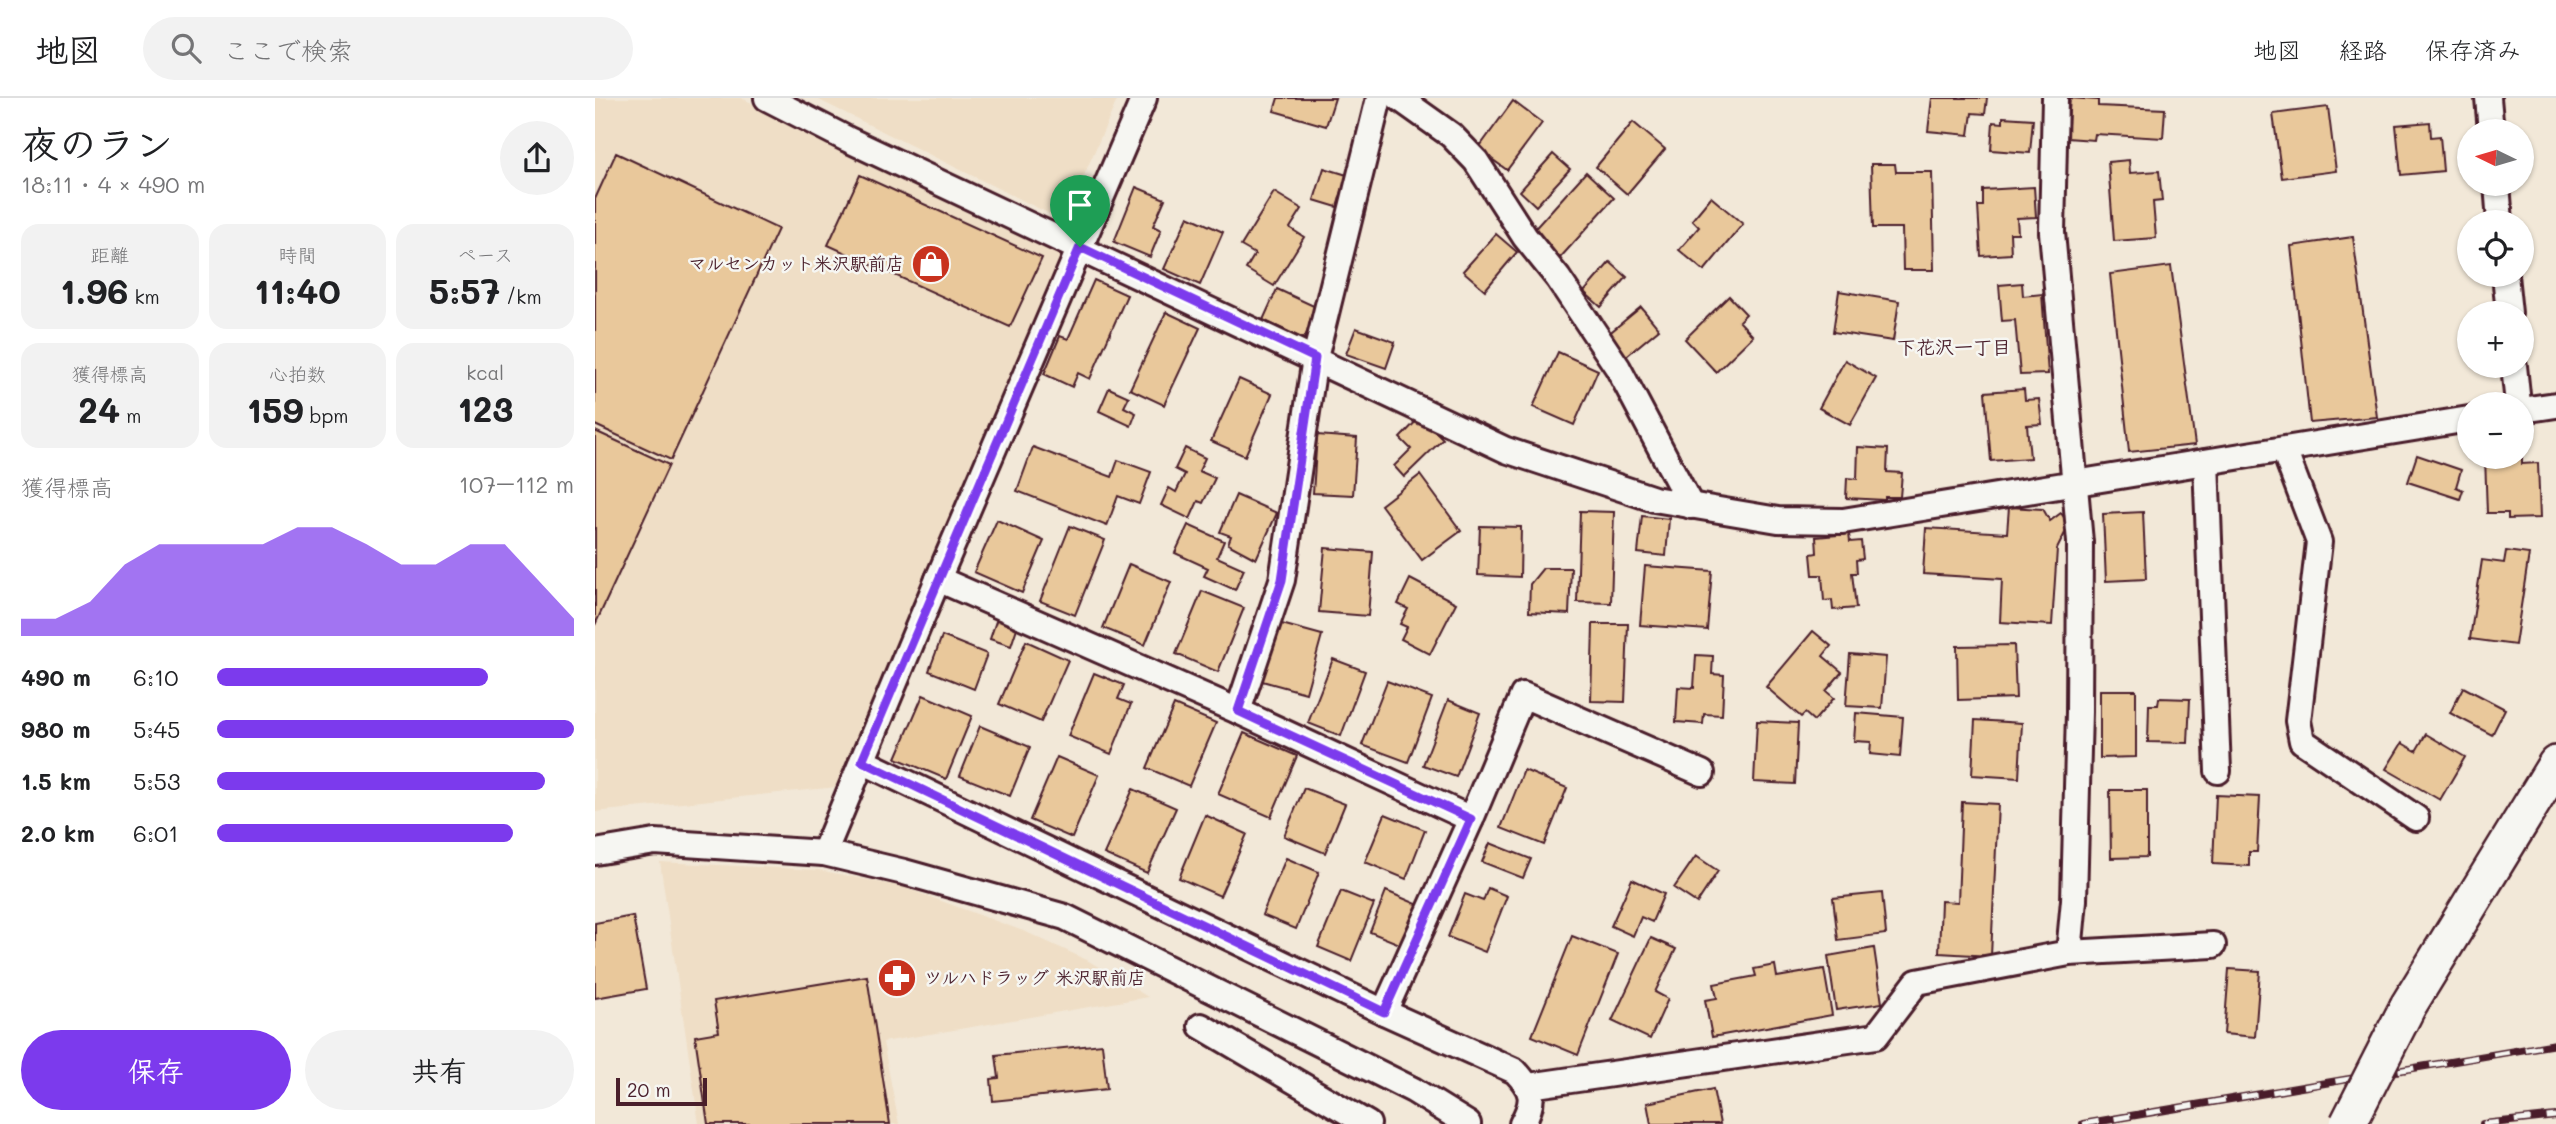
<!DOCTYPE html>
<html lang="ja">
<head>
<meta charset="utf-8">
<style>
	body { margin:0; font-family:Mali,"Klee One",sans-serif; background:#f2f2f2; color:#202124; height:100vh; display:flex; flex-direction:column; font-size:26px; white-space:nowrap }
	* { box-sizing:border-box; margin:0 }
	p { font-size:23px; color:#757577 }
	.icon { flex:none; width:38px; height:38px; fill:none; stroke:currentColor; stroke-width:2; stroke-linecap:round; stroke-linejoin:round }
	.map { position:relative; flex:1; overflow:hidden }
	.sheet { display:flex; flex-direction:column; background:#fff; width:595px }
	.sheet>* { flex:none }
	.needle { width:46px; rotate:275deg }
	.fabs { position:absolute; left:1862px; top:21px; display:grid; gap:14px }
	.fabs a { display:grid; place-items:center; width:77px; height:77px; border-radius:50%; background:#fff; box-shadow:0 2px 5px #0004; font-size:35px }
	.scale { position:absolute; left:21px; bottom:18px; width:91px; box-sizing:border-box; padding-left:7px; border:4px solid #4a1f2b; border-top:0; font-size:19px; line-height:24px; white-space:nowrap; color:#4a1f2b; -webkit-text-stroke:5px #f6f6f2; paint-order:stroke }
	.pin { position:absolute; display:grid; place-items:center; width:60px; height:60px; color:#fff; margin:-72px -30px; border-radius:50% 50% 50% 0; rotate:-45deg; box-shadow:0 0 7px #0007 }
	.pin .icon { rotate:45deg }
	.round { display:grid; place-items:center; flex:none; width:74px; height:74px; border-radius:37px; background:#f2f2f2 }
	.summary { display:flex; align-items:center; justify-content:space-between; height:119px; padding:0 21px }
	h1 { font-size:38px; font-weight:700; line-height:52px }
	.figures { display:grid; grid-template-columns:repeat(3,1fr); gap:10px; height:119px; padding:7px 21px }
	.figures div { display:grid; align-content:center; border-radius:18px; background:#f2f2f2; text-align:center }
	.figures b { font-size:35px; font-weight:700 }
	.figures small { font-size:19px; font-weight:400 }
	.figures p { font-size:19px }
	.chart { height:196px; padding:14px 21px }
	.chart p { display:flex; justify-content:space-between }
	.chart svg { width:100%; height:126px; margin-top:7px; fill:#7c3aed; opacity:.7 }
	.primary-button { display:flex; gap:14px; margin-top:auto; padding:14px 21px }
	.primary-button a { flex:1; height:80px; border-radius:42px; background:#7c3aed; color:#fff; font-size:28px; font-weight:700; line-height:80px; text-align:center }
	.primary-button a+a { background:#f2f2f2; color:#202124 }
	ul { padding:0 21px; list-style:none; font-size:23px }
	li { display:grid; grid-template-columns:112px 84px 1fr; align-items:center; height:52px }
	li i { height:18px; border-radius:9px; background:#7c3aed }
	header { display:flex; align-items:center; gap:42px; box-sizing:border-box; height:98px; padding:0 35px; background:#fff; border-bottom:2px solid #e0e0e0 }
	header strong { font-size:33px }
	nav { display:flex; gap:38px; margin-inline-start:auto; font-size:24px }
	.search { width:490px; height:63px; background:#f2f2f2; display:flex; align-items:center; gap:18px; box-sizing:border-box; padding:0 24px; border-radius:38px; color:#757577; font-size:26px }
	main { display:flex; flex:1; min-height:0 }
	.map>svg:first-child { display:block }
	.built { fill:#efdec6 }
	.building { fill:#e9c89b; stroke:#4a1f2b; stroke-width:2 }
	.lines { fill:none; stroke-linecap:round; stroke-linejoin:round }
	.street-casing { stroke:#4a1f2b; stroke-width:30 }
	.secondary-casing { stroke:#4a1f2b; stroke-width:40 }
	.street { stroke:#f6f6f2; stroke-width:24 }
	.secondary { stroke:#f6f6f2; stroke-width:35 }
	.rail-casing { stroke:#4a1f2b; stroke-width:8 }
	.rail { stroke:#f6f6f2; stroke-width:5; stroke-dasharray:16; stroke-linecap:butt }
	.secondary-bridge-casing { stroke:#4a1f2b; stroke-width:40; stroke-linecap:butt }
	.secondary-bridge { stroke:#f6f6f2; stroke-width:35 }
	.route-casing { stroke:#fff; stroke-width:14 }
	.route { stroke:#7c3aed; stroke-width:9 }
	.labels { text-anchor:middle; stroke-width:5; stroke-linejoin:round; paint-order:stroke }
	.poi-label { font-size:18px; font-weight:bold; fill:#4a1f2b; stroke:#f6f6f2; text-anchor:end }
	.neighbourhood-label { font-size:19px; font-weight:bold; fill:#4a1f2b; stroke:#f6f6f2 }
</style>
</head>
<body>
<header>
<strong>地図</strong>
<div class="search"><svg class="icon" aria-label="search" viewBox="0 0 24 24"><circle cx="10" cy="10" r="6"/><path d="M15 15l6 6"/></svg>ここで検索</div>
<nav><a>地図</a><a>経路</a><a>保存済み</a></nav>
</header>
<main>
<section class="sheet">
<div class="summary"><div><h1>夜のラン</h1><p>18:11 · 4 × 490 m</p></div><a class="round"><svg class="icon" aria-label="share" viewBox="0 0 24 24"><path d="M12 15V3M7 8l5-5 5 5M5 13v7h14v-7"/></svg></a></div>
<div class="figures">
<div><p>距離</p><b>1.96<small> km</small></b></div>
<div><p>時間</p><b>11:40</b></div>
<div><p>ペース</p><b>5:57<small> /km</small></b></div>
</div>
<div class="figures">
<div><p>獲得標高</p><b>24<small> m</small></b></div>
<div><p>心拍数</p><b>159<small> bpm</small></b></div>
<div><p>kcal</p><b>123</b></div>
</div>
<div class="chart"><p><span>獲得標高</span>107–112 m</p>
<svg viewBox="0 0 160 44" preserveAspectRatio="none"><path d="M0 44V38L10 38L20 32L30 19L40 12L50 12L60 12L70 12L80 6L90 6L100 12L110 19L120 19L130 12L140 12L150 25L160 38V44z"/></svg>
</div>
<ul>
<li><b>490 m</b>6:10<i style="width:76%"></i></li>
<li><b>980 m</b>5:45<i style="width:100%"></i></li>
<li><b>1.5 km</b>5:53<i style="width:92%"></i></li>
<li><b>2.0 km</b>6:01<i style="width:83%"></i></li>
</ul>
<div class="primary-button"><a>保存</a><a>共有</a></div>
</section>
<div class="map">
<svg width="1961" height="1026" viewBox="0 0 1961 1026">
	<rect width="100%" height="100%" fill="#f2e8d8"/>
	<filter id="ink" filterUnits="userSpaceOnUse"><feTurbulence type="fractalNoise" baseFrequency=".0143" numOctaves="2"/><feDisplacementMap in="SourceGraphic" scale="14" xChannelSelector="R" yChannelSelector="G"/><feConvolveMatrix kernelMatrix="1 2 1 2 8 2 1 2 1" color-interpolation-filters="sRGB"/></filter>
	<g filter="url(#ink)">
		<g class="built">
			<path d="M0 0H146L471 151 242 689 0 714Z"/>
			<path d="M220 0H523L469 123Z"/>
			<path d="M65 764 224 772 308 789 431 834 492 862 553 899 288 944 304 1026H104Z"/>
		</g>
		<g class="building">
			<path d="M683 0H740L731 28 679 13Z"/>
			<path d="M1337 0H1392L1390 16 1377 15 1374 37 1333 33Z"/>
			<path d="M1475 0 1503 2V8L1570 11 1568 40 1500 36 1499 42 1472 40Z"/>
			<path d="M918 3 947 25 912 72 883 51Z"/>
			<path d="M1733 9 1741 73 1687 80 1678 16Z"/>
			<path d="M1408 19 1438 21 1435 55 1396 52 1398 24 1408 25Z"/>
			<path d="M1038 24 1070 51 1032 96 1001 69Z"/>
			<path d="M1835 24 1836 39 1845 38 1848 73 1806 77 1801 27Z"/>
			<path d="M21 55 183 131 76 362 0 327V101Z"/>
			<path d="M958 56 975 71 941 108 925 93Z"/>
			<path d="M1534 62 1535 75 1564 73 1567 103 1558 104 1561 140 1519 143 1513 64Z"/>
			<path d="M1276 66H1300L1301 74H1337L1339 172H1308L1307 130H1278Z"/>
			<path d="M729 70 752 77 742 109 719 102Z"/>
			<path d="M991 74 1019 100 964 161 936 135Z"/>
			<path d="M265 77 447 160 415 229 233 147Z"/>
			<path d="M541 89 570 101 558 128 566 132 555 159 519 144Z"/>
			<path d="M1439 89 1441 119 1422 120 1423 135H1415L1416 156 1386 158 1383 108H1388V92Z"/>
			<path d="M679 94 707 111 695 130 709 139 679 188 651 171 660 156 646 148Z"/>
			<path d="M1116 99 1148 126 1109 173 1084 152 1104 129 1097 122Z"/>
			<path d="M593 118 628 134 605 187 569 171Z"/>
			<path d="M901 136 922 154 890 192 868 173Z"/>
			<path d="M1758 139 1782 319 1715 325 1696 148Z"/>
			<path d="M1015 164 1032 179 1006 209 989 194Z"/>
			<path d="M1576 168 1600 347 1534 354 1515 176Z"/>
			<path d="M499 182 532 197 495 281 483 275 477 289 449 276 465 238 473 241Z"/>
			<path d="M1427 185 1428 198 1447 196 1453 276 1425 277 1420 222 1407 223 1404 187Z"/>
			<path d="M682 191 723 210 709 241 668 222Z"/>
			<path d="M1244 193 1304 203 1298 243 1238 234Z"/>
			<path d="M1134 198 1151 216 1144 223 1158 238 1121 274 1090 241Z"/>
			<path d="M1046 209 1064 231 1029 260 1011 238Z"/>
			<path d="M571 214 605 230 569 307 535 291Z"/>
			<path d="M761 230 800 244 791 270 751 256Z"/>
			<path d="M963 254 1003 272 979 327 938 309Z"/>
			<path d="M1250 262 1281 280 1255 327 1224 310Z"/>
			<path d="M644 281 677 296 650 358 616 343Z"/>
			<path d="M514 290 534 299 529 309 541 315 536 328 504 313Z"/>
			<path d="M1429 291 1430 302 1444 301 1447 326 1432 327 1435 360 1396 363 1390 294Z"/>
			<path d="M826 318 848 341 809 379 799 368 816 351 805 340Z"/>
			<path d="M0 333 74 367 0 527Z"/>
			<path d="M722 337 762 340 758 397 718 395Z"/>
			<path d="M1927 343V366L1943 365 1945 420 1913 421V415H1892L1890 359H1927Z"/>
			<path d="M438 349 517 379 523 362 556 374 544 406 523 398 512 428 422 393Z"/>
			<path d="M1263 349 1293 351 1292 374 1307 375 1305 399H1290V402L1251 400 1252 380 1262 381Z"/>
			<path d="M590 350 610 360 604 373 620 380 608 405 603 403 595 421 566 407 574 390 581 394 590 376 580 371Z"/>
			<path d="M1822 357 1866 372 1861 389 1868 392 1865 401 1813 384Z"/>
			<path d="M825 377 866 433 827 462 786 407Z"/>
			<path d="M641 397 682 415 661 461 633 446 636 438 625 434Z"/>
			<path d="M1414 409 1448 411 1455 423 1466 415 1474 427 1462 451 1457 527 1405 524 1407 481 1328 476 1331 430 1412 435Z"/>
			<path d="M985 413 1019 414 1016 505 982 504Z"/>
			<path d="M1548 414 1551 481 1511 483 1508 416Z"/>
			<path d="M1047 418 1074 421 1071 458 1043 455Z"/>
			<path d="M402 422 449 443 427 495 379 474Z"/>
			<path d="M593 427 629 443 622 459 649 471 640 492 609 478 613 470 580 455Z"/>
			<path d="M475 428 510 442 480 517 445 503Z"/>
			<path d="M885 428 926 429 925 479 883 477Z"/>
			<path d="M1254 436 1255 444 1266 443 1268 461 1261 462 1262 475H1257L1261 510 1238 512 1237 502 1229 503 1227 477H1218L1216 456 1222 455 1221 439Z"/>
			<path d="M730 450 778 454 773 518 724 514Z"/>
			<path d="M1911 453 1934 456 1920 547 1875 541 1887 462 1909 465Z"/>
			<path d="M534 466 576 484 550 547 508 530Z"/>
			<path d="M1050 468 1117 473 1112 532 1045 527Z"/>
			<path d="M948 470H976L974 516 934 514 935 486Z"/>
			<path d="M815 481 861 505 835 556 806 541 812 529 805 526 813 511 803 506Z"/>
			<path d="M607 493 649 510 623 574 581 556Z"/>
			<path d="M403 517 424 524 416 548 395 541Z"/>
			<path d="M683 525 727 537 711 595 667 583Z"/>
			<path d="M998 526H1033L1030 604 996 603Z"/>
			<path d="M1218 533 1236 548 1228 558 1247 574 1231 593 1239 600 1219 623 1210 615 1206 619 1171 589Z"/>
			<path d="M347 538 392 556 379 591 334 573Z"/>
			<path d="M431 543 473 562 446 624 404 606Z"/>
			<path d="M1419 547 1421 600 1363 602 1362 548Z"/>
			<path d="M1255 556 1291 559 1287 610 1251 608Z"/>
			<path d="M1101 557 1118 558 1117 576 1129 577 1127 617 1109 616 1108 626 1081 624 1083 589 1099 590Z"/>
			<path d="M738 561 770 573 746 638 713 625Z"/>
			<path d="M499 575 529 587 523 601 536 606 516 656 473 638Z"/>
			<path d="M792 583 837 600 813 664 767 647Z"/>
			<path d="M1868 589 1910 611 1897 637 1855 615Z"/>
			<path d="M1505 592H1541V659L1505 660Z"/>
			<path d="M328 597 377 618 351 681 301 660Z"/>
			<path d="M1564 600 1595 601 1593 645 1553 644 1554 607H1563Z"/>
			<path d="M853 602 885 615 861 679 828 667Z"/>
			<path d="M579 607 621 625 594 688 552 670Z"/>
			<path d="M1261 615 1308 619 1305 659 1275 656 1276 644 1259 643Z"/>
			<path d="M1380 622 1427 625 1424 680 1377 677Z"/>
			<path d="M1162 623 1203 625 1200 686 1159 684Z"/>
			<path d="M385 628 435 649 415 698 365 678Z"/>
			<path d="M649 635 702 658 676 719 623 696Z"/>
			<path d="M1831 636 1870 659 1845 702 1791 671 1807 645 1821 653Z"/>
			<path d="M462 659 504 677 477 740 435 722Z"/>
			<path d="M929 672 972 690 949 747 906 730Z"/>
			<path d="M709 690 750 706 730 755 689 738Z"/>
			<path d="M538 691 581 710 552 775 509 756Z"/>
			<path d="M1515 692H1552V759L1516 760Z"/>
			<path d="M1621 697 1665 699 1662 754H1654V768L1618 766Z"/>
			<path d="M1367 704 1403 706 1396 858 1344 855 1346 803 1363 804Z"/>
			<path d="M790 716 830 732 811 781 770 764Z"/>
			<path d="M610 717 652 736 625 798 584 780Z"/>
			<path d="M895 745 936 761 928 780 887 764Z"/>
			<path d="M1101 758 1123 773 1102 805 1079 790Z"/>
			<path d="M691 760 724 774 701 831 667 817Z"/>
			<path d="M1037 781 1069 796 1057 824 1046 819 1038 838 1016 828Z"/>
			<path d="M893 790 912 798 890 854 853 839 870 796 888 803Z"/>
			<path d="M746 793 779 806 756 863 723 849Z"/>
			<path d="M791 793 824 807 807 847 775 834Z"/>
			<path d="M1287 795 1291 836 1243 842 1238 800Z"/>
			<path d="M38 818 51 891 0 900V825Z"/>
			<path d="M977 838 1023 856 983 957 937 938Z"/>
			<path d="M1056 840 1081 851 1060 894 1073 901 1055 941 1017 923Z"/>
			<path d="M1279 850 1287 905 1241 912 1233 858Z"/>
			<path d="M1180 867 1182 879 1229 871 1237 917 1117 939 1110 902 1122 900 1119 886 1161 878 1159 871Z"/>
			<path d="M1634 871 1665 873 1660 939 1629 936Z"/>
			<path d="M272 878 295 1026H113L100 938 124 934 119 903Z"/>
			<path d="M507 946 512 991 398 1003 396 981 404 980 401 957Z"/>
			<path d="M1118 991 1125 1026H1056L1052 1005Z"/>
		</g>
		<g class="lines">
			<g class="street-casing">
				<g id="street">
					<path d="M172 0 252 41 911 352 1059 401 1183 422 1248 423 1874 321"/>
					<path d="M804 0 856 37 881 63 930 139 963 180 1023 270 1096 408"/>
					<path d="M1893 0 1896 33"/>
					<path d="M1902 86 1905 124"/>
					<path d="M1910 177 1914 215"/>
					<path d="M1919 268 1923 306"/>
					<path d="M1927 312 1961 307"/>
					<path d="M1689 352 1724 444 1703 623 1707 643 1821 720"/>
					<path d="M1611 364 1623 673"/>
					<path d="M343 481 643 613 876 721"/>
					<path d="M643 613 687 482 720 260 784 0"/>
					<path d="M267 663 789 914 920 973C939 993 940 1002 927 1026"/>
					<path d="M0 754 60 744 229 755 309 774 470 819 818 992 873 1026"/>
					<path d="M229 755 343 481 549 0"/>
					<path d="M1474 855 1618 847"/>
					<path d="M789 914 876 721 928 597 1107 675"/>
					<path d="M606 928 773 1026"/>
					<path d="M934 988 1281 938 1322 884 1474 855 1479 802 1484 614 1485 444 1457 134 1460 0"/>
				</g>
			</g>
			<g class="secondary-casing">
				<path id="secondary" d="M1813 908 1961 666"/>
			</g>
			<use href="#street" class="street"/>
			<use href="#secondary" class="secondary"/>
			<g class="rail-casing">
				<g id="rail">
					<path d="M1488 1026 1961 946"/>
					<path d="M1888 1026 1961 1018"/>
				</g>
			</g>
			<use href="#rail" class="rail"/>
			<g class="secondary-bridge-casing">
				<path id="secondary-bridge" d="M1753 1026 1813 908"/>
			</g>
			<use href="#secondary-bridge" class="secondary-bridge"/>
		</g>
	</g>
	<g class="lines" filter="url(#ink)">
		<g class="route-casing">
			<path id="route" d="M485 149 720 260 687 482 643 613 876 721 789 914 267 663Z"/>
		</g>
		<use href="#route" class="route"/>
	</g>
	<defs>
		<g id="shop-disc" transform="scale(2.0125)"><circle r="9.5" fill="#c8321e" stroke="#f6f6f2"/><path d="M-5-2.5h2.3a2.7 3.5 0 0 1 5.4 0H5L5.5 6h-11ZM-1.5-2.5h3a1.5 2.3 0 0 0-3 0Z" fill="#fff"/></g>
		<g id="pharmacy-disc" transform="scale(2.0125)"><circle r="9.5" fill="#c8321e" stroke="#f6f6f2"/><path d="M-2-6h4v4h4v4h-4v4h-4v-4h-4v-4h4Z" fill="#fff"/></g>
	</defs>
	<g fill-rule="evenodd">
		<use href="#shop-disc" x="336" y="166"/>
		<use href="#pharmacy-disc" x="302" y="880"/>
	</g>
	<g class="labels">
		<g class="poi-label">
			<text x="309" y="172">マルセンカット米沢駅前店</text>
			<text x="329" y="886" text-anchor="start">ツルハドラッグ 米沢駅前店</text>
		</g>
		<g class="neighbourhood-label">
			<text x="1359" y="256">下花沢一丁目</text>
		</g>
	</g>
</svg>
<div class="fabs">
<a><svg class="needle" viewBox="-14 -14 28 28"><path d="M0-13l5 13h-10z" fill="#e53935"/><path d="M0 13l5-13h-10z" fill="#757577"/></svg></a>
<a><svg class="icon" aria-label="locate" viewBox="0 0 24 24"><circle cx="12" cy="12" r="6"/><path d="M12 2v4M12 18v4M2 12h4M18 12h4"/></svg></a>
<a>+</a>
<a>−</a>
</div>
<div class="scale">20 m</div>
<div class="pin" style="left:485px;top:149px;background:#1e9e55"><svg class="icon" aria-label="arrive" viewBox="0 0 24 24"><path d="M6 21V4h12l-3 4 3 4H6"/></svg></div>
</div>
</main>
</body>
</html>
